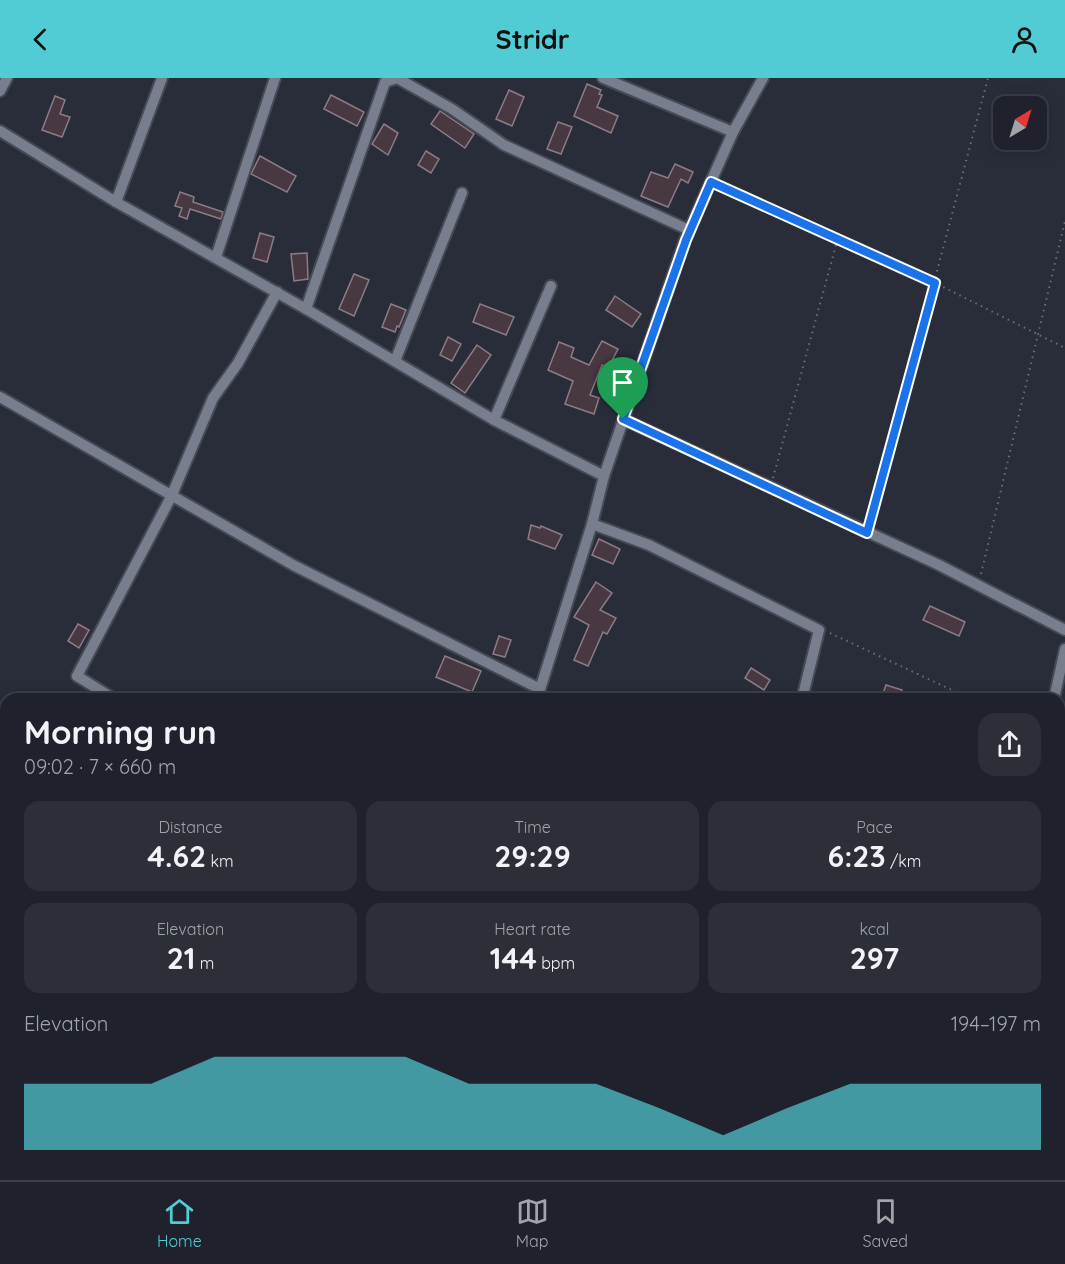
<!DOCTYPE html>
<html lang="en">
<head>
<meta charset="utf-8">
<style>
	body { margin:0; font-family:Quicksand,sans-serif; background:#2c2f38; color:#f1f3f6; height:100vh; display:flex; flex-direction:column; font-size:22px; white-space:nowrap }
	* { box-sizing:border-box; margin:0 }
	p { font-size:20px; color:#a1a4a9 }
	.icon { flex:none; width:33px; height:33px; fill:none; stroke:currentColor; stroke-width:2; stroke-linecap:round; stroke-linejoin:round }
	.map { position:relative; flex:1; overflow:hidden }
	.side { position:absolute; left:0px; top:615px; width:1065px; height:488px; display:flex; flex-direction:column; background:#1f222c; border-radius:18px 18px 0 0; box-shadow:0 3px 15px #0003,0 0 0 2px #3c3f48 }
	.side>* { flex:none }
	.needle { width:39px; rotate:38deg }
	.tools { position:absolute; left:993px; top:18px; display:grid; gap:12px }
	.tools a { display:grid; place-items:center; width:54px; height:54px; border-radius:12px; background:#1f222c; box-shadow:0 3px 15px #0003,0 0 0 2px #3c3f48; font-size:30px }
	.pin { position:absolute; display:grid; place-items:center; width:51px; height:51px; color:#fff; margin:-62px -26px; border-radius:50% 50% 50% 0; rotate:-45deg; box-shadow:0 0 6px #0007 }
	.pin .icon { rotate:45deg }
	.round { display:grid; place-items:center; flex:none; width:63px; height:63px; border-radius:18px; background:#2c2f38 }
	.summary { display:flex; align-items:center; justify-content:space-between; height:102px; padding:0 24px }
	h1 { font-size:33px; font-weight:700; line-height:45px }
	.metrics { display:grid; grid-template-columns:repeat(3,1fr); gap:9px; height:102px; padding:6px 24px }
	.metrics div { display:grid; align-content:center; border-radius:15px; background:#2c2f38; text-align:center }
	.metrics b { font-size:30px; font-weight:700 }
	.metrics small { font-size:16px; font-weight:400 }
	.metrics p { font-size:16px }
	.chart { height:168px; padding:12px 24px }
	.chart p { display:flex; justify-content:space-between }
	.chart svg { width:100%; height:108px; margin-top:6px; fill:#51ccd4; opacity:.7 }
	header { display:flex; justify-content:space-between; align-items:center; height:78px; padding:0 24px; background:#51ccd4; color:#111; font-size:27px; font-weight:700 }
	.dock { display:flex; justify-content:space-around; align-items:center; height:84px; border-top:2px solid #3c3f48; background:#1f222c; font-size:16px; color:#a1a4a9 }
	.dock a { display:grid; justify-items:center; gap:3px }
	.dock .current { color:#51ccd4 }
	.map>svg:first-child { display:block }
	.building { fill:#473841; stroke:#8d7b85; stroke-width:1.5 }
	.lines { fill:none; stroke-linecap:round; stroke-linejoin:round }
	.street-casing { stroke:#464a55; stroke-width:14 }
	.path { stroke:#6b6f7a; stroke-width:2; stroke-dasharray:1.5 4.5; stroke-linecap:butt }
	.street { stroke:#787e8d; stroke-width:10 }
	.route-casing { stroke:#fff; stroke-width:12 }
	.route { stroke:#1a73e8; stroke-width:8 }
</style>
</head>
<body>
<header><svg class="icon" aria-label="back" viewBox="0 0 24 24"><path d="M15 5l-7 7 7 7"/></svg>Stridr<svg class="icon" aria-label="person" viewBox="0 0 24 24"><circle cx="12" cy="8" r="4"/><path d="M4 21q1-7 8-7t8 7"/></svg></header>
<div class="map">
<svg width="1065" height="1102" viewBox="0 0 1065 1102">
	<rect width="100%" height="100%" fill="#292d3a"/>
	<g class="building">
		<path d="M587 6 601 12 599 16 602 17 597 29 618 38 611 55 574 38Z"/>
		<path d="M509 12 524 19 512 48 496 41Z"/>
		<path d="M331 17 364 34 357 48 324 31Z"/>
		<path d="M55 18 65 22 60 36 70 39 62 59 42 52Z"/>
		<path d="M440 33 474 56 465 70 431 46Z"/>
		<path d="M558 44 572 49 561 76 547 71Z"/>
		<path d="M384 46 398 55 388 77 372 66Z"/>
		<path d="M426 73 439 81 431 95 418 87Z"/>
		<path d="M260 78 296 98 287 114 251 96Z"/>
		<path d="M675 86 693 94 688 105 681 101 668 129 641 118 651 94 668 100Z"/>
		<path d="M180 114 194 119 193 124 223 134 221 141 190 131 187 141 179 138 182 130 175 128Z"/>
		<path d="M260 155 274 159 267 184 253 180Z"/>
		<path d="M307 175 308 201 294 203 291 176Z"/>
		<path d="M354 196 369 202 354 238 339 231Z"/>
		<path d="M615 218 641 236 632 249 606 232Z"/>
		<path d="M391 226 406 232 399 249 397 248 395 254 382 249Z"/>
		<path d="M480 226 514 239 506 257 473 244Z"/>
		<path d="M448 259 461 266 452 283 440 277Z"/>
		<path d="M602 263 618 271 608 290 602 287 590 317 599 320 594 336 565 326 573 303 548 292 559 264 574 270 571 279 589 287Z"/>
		<path d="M477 267 491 277 465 315 451 305Z"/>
		<path d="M531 447 540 450 541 448 562 457 555 471 528 461Z"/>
		<path d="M599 461 620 471 613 486 592 477Z"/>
		<path d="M596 504 612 515 600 532 616 540 607 556 603 554 588 588 574 582 589 547 574 539Z"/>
		<path d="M930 528 965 544 959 558 923 542Z"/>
		<path d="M78 546 89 552 79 570 68 563Z"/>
		<path d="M499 558 511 562 505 579 493 576Z"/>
		<path d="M445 578 481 593 472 614 436 599Z"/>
		<path d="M751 590 770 602 764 612 745 600Z"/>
		<path d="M886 607 902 612 899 621H881Z"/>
	</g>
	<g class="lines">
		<g class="street-casing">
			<g id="street">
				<path d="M603 0 733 54"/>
				<path d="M0 13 7 0"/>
				<path d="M0 53 116 124 306 231 494 342 604 398"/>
				<path d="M116 124 162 0"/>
				<path d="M216 179 275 0"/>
				<path d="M306 231 385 4 397 0 452 31 504 67 689 152"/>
				<path d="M395 283 462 115"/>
				<path d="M0 319 293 487 540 611"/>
				<path d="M623 341 939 487 1065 552"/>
				<path d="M494 342 551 208"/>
				<path d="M592 446 649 467 819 552 802 621"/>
				<path d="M114 621 77 598 171 419 213 320 238 285 277 214"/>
				<path d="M537 621 592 446 604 398 685 162 733 54 763 0"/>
				<path d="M1054 621 1065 571"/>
				<path d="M0 777 6 781"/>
				<path d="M1059 899 1065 901"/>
				<path d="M0 910 6 913"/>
				<path d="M0 1032 6 1035"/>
				<path d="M102 1096 110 1102"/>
				<path d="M365 1096 369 1102"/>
				<path d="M514 1096 518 1102"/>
				<path d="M703 1096 714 1102"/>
				<path d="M142 1102 147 1096"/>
				<path d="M679 1102 680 1096"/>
				<path d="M929 1102 930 1096"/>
			</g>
		</g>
		<g class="path">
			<path d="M719 108 935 205 1065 270"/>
			<path d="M773 400 837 163"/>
			<path d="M871 443 988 0"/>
			<path d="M981 496 1065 143"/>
			<path d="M830 555 971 621"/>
			<path d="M1059 662 1065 665"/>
		</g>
		<use href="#street" class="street"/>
	</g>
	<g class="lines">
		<g class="route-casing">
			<path id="route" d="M711 104 935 205 867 455 623 341 686 162Z"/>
		</g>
		<use href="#route" class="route"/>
	</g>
</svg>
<div class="tools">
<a><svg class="needle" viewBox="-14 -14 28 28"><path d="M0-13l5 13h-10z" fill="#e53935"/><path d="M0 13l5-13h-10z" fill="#a1a4a9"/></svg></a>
</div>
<div class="pin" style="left:623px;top:341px;background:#1e9e55"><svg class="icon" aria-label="arrive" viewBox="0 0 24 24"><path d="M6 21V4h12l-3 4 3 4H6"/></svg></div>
<section class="side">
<div class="summary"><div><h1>Morning run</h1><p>09:02 · 7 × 660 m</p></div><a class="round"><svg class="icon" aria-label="share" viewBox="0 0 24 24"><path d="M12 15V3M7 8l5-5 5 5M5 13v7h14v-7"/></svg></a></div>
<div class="metrics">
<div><p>Distance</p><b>4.62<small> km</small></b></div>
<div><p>Time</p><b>29:29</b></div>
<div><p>Pace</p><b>6:23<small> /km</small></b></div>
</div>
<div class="metrics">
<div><p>Elevation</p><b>21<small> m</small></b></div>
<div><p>Heart rate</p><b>144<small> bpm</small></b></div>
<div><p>kcal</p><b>297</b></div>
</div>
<div class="chart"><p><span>Elevation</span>194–197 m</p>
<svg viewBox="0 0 160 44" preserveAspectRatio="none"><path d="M0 44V17L10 17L20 17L30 6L40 6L50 6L60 6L70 17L80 17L90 17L100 27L110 38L120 27L130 17L140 17L150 17L160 17V44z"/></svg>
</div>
</section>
</div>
<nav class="dock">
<a class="current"><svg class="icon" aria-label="home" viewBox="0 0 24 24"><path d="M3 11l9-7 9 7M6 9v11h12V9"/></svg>Home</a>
<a><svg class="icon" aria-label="map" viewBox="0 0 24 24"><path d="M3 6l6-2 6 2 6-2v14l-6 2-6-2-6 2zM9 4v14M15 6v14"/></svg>Map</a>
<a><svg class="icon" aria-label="saved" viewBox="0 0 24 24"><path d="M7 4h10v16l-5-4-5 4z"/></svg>Saved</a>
</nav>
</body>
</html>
